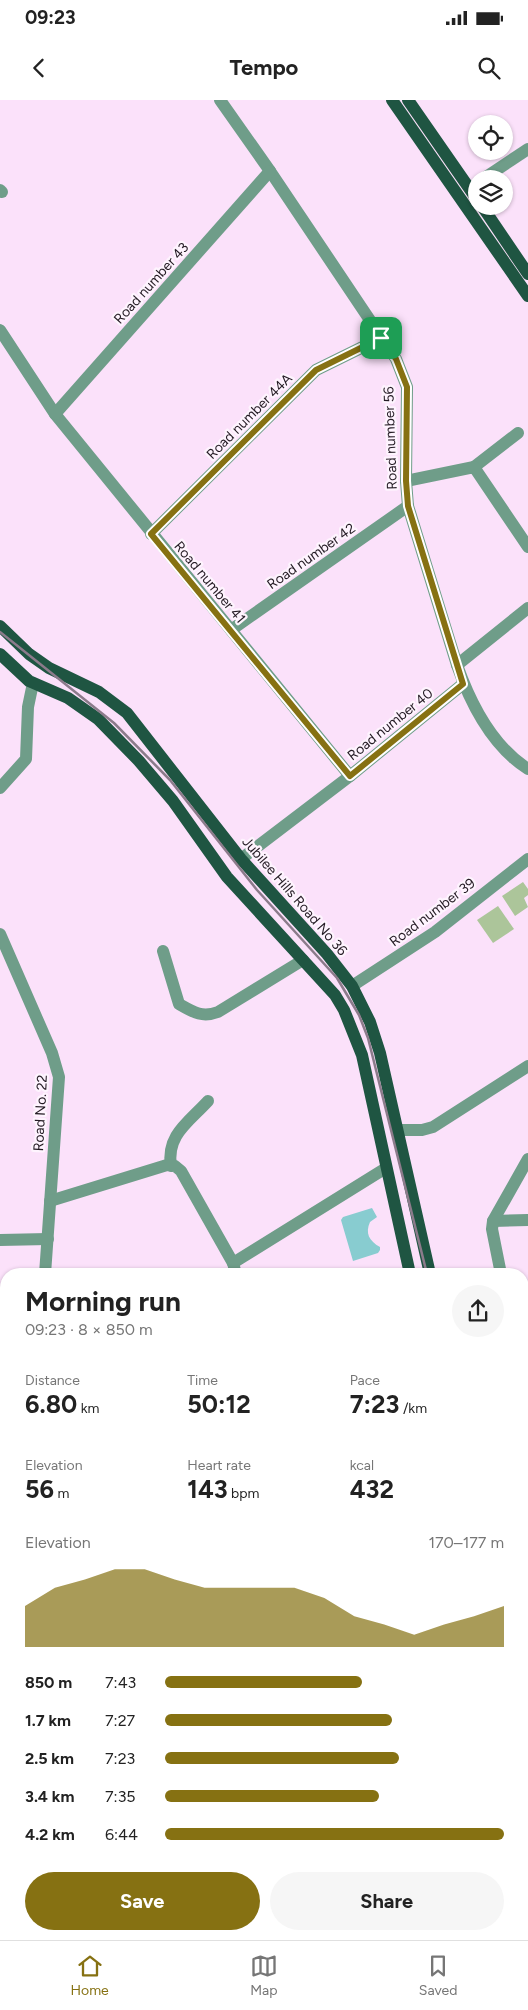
<!DOCTYPE html>
<html lang="en">
<head>
<meta charset="utf-8">
<style>
	body { margin:0; font-family:Figtree,sans-serif; background:#f6f6f6; color:#222; height:100vh; display:flex; flex-direction:column; font-size:19px; white-space:nowrap }
	* { box-sizing:border-box; margin:0 }
	p { font-size:16px; color:#767676 }
	.icon { flex:none; width:28px; height:28px; fill:none; stroke:currentColor; stroke-width:2; stroke-linecap:round; stroke-linejoin:round }
	.map { position:relative; flex:1; overflow:hidden }
	.sheet { position:absolute; left:0px; top:1168px; width:529px; height:672px; display:flex; flex-direction:column; background:#fff; border-radius:20px 20px 0 0; box-shadow:0 1px 4px #0004 }
	.sheet>* { flex:none }
	.buttons { position:absolute; left:468px; top:15px; display:grid; gap:10px }
	.buttons a { display:grid; place-items:center; width:45px; height:45px; border-radius:50%; background:#fff; box-shadow:0 1px 4px #0004; font-size:25px }
	.pin { position:absolute; display:grid; place-items:center; width:42px; height:42px; color:#fff; margin:-21px; border-radius:10px; box-shadow:0 2px 8px #0006 }
	.round { display:grid; place-items:center; flex:none; width:52px; height:52px; border-radius:26px; background:#f6f6f6 }
	.headline { display:flex; align-items:center; justify-content:space-between; height:85px; padding:0 25px }
	h1 { font-size:28px; font-weight:700; line-height:38px }
	.stats { display:grid; grid-template-columns:repeat(3,1fr); gap:8px; height:85px; padding:5px 25px }
	.stats div { display:grid; align-content:center }
	.stats b { font-size:25px; font-weight:700 }
	.stats small { font-size:14px; font-weight:400 }
	.stats p { font-size:14px }
	.chart { height:140px; padding:10px 25px }
	.chart p { display:flex; justify-content:space-between }
	.chart svg { width:100%; height:90px; margin-top:5px; fill:#867112; opacity:.7 }
	.button { display:flex; gap:10px; margin-top:auto; padding:10px 25px }
	.button a { flex:1; height:58px; border-radius:30px; background:#867112; color:#fff; font-size:20px; font-weight:700; line-height:58px; text-align:center }
	.button a+a { background:#f6f6f6; color:#222 }
	ul { padding:0 25px; list-style:none; font-size:16px }
	li { display:grid; grid-template-columns:80px 60px 1fr; align-items:center; height:38px }
	li i { height:12px; border-radius:6px; background:#867112 }
	.status { display:flex; justify-content:space-between; align-items:center; height:35px; padding:0 25px; background:#fff; direction:ltr }
	.status svg { height:14px; fill:currentColor }
	header { display:flex; justify-content:space-between; align-items:center; height:65px; padding:0 25px; background:#fff; font-size:22px; font-weight:700 }
	.menu { display:flex; justify-content:space-around; align-items:center; height:70px; border-top:1px solid #e0e0e0; background:#fff; font-size:14px; color:#767676 }
	.menu a { display:grid; justify-items:center; gap:2px }
	.menu .active { color:#867112 }
	.map>svg:first-child { display:block }
	.green { fill:#acc59a }
	.water { fill:#88ccd0 }
	.lines { fill:none; stroke-linecap:round; stroke-linejoin:round }
	.minor { stroke:#6f9d89; stroke-width:12 }
	.major { stroke:#1f5542; stroke-width:12 }
	.rail { stroke:#8c7b8b; stroke-width:2.5 }
	.major-bridge { stroke:#1f5542; stroke-width:12 }
	.route-casing { stroke:#fff; stroke-width:10 }
	.route { stroke:#867112; stroke-width:6 }
	.labels { text-anchor:middle; stroke-width:4.5; stroke-linejoin:round; paint-order:stroke }
	.street-label { font-size:14px; fill:#241b24; stroke:#fef4fe }
</style>
</head>
<body>
<div class="status"><b>09:23</b><svg viewBox="0 0 49 12"><path d="M0 12V9h3v3zM5 12V6h3v6zM10 12V3h3v9zM15 12V0h3v12zM26 1h20v11H26zM47 4h2v5h-2z"/></svg></div>
<header><svg class="icon" aria-label="back" viewBox="0 0 24 24"><path d="M15 5l-7 7 7 7"/></svg>Tempo<svg class="icon" aria-label="search" viewBox="0 0 24 24"><circle cx="10" cy="10" r="6"/><path d="M15 15l6 6"/></svg></header>
<div class="map">
<svg width="528" height="1840" viewBox="0 0 528 1840">
	<rect width="100%" height="100%" fill="#fbe1fa"/>
	<g class="green">
		<path d="M523 782 528 789V795L524 798 528 807 515 816 502 796Z"/>
		<path d="M498 806 514 829 493 843 477 820Z"/>
	</g>
	<path class="water" d="M372 1108 377 1117 370 1122C365 1133 369 1141 380 1147V1150L378 1153 353 1161 341 1120 343 1117Z"/>
	<g class="lines">
		<g class="minor">
			<path d="M220 0 270 71 396 259 407 287 406 381 408 406 457 565C471 605 492 646 528 669"/>
			<path d="M483 79 528 49"/>
			<path d="M0 90 2 92"/>
			<path d="M0 230 55 314 350 676"/>
			<path d="M55 314 270 71"/>
			<path d="M474 367 518 333"/>
			<path d="M406 381 474 367 528 447"/>
			<path d="M151 434 316 270 381 238"/>
			<path d="M231 530 408 406"/>
			<path d="M457 565 528 508"/>
			<path d="M0 688 26 659 28 607 33 583"/>
			<path d="M241 759 350 676 463 584"/>
			<path d="M0 834 52 953 59 977 45 1174"/>
			<path d="M163 851 179 904C193 912 202 918 218 912L303 860"/>
			<path d="M352 886 435 832 528 759"/>
			<path d="M399 1030H422L433 1027 528 966"/>
			<path d="M171 1066C166 1035 189 1022 208 1001"/>
			<path d="M50 1101 167 1065 175 1066 181 1071 233 1163"/>
			<path d="M493 1121 528 1120"/>
			<path d="M0 1140 48 1139"/>
			<path d="M236 1174 233 1163 386 1068"/>
			<path d="M501 1174 492 1129 493 1121 528 1059"/>
			<path d="M522 1233 528 1248"/>
			<path d="M0 1380 6 1379"/>
			<path d="M522 1539 528 1537"/>
			<path d="M0 1567 6 1566"/>
			<path d="M0 1588 6 1602"/>
			<path d="M522 1620 528 1618"/>
			<path d="M522 1700 528 1717"/>
			<path d="M522 1732 528 1731"/>
			<path d="M522 1810 528 1808"/>
			<path d="M186 1834 195 1840"/>
			<path d="M419 1834 426 1840"/>
			<path d="M70 1840 74 1834"/>
			<path d="M156 1840 160 1834"/>
			<path d="M241 1840 246 1834"/>
			<path d="M327 1840 331 1834"/>
			<path d="M438 1840 455 1834"/>
		</g>
		<g class="major">
			<path d="M408 0 476 98"/>
			<path d="M482 106 528 174"/>
			<path d="M0 526 29 554 49 568 99 592 127 613 241 759 327 854 352 886 370 922 380 953 430 1174"/>
			<path d="M0 554 29 581 68 598 98 619 139 661 173 701 227 777 335 895 344 910 362 955 410 1174"/>
			<path d="M522 1413 528 1412"/>
			<path d="M522 1430 528 1428"/>
			<path d="M522 1443 528 1456"/>
			<path d="M522 1477 528 1491"/>
		</g>
		<g class="rail">
			<path d="M0 532 114 623 170 680 257 790 337 878 359 915 368 938 427 1174"/>
			<path d="M522 1414 528 1419"/>
		</g>
		<path class="major-bridge" d="M392 0 528 196"/>
	</g>
	<g class="lines">
		<g class="route-casing">
			<path id="route" d="M381 238 396 259 407 287 406 381 408 406 463 584 350 676 151 434 316 270Z"/>
		</g>
		<use href="#route" class="route"/>
	</g>
	<g class="labels">
		<g class="street-label">
			<text transform="translate(151 183) rotate(-48)" y="5">Road number 43</text>
			<text transform="translate(249 316) rotate(-45)" y="5">Road number 44A</text>
			<text transform="translate(390 338) rotate(-92)" y="5">Road number 56</text>
			<text transform="translate(311 456) rotate(-35)" y="5">Road number 42</text>
			<text transform="translate(210 482) rotate(50)" y="5">Road number 41</text>
			<text transform="translate(390 624) rotate(-39)" y="5">Road number 40</text>
			<text transform="translate(295 796) rotate(49)" y="5">Jubilee Hills Road No 36</text>
			<text transform="translate(432 812) rotate(-37)" y="5">Road number 39</text>
			<text transform="translate(40 1013) rotate(-87)" y="5">Road No. 22</text>
		</g>
	</g>
</svg>
<div class="buttons">
<a><svg class="icon" aria-label="locate" viewBox="0 0 24 24"><circle cx="12" cy="12" r="6"/><path d="M12 2v4M12 18v4M2 12h4M18 12h4"/></svg></a>
<a><svg class="icon" aria-label="layers" viewBox="0 0 24 24"><path d="M12 4l9 5-9 5-9-5zM3 14l9 5 9-5"/></svg></a>
</div>
<div class="pin" style="left:381px;top:238px;background:#1e9e55"><svg class="icon" aria-label="arrive" viewBox="0 0 24 24"><path d="M6 21V4h12l-3 4 3 4H6"/></svg></div>
<section class="sheet">
<div class="headline"><div><h1>Morning run</h1><p>09:23 · 8 × 850 m</p></div><a class="round"><svg class="icon" aria-label="share" viewBox="0 0 24 24"><path d="M12 15V3M7 8l5-5 5 5M5 13v7h14v-7"/></svg></a></div>
<div class="stats">
<div><p>Distance</p><b>6.80<small> km</small></b></div>
<div><p>Time</p><b>50:12</b></div>
<div><p>Pace</p><b>7:23<small> /km</small></b></div>
</div>
<div class="stats">
<div><p>Elevation</p><b>56<small> m</small></b></div>
<div><p>Heart rate</p><b>143<small> bpm</small></b></div>
<div><p>kcal</p><b>432</b></div>
</div>
<div class="chart"><p><span>Elevation</span>170–177 m</p>
<svg viewBox="0 0 160 44" preserveAspectRatio="none"><path d="M0 44V24L10 15L20 11L30 6L40 6L50 11L60 15L70 15L80 15L90 15L100 20L110 29L120 33L130 38L140 33L150 29L160 24V44z"/></svg>
</div>
<ul>
<li><b>850 m</b>7:43<i style="width:58%"></i></li>
<li><b>1.7 km</b>7:27<i style="width:67%"></i></li>
<li><b>2.5 km</b>7:23<i style="width:69%"></i></li>
<li><b>3.4 km</b>7:35<i style="width:63%"></i></li>
<li><b>4.2 km</b>6:44<i style="width:100%"></i></li>
</ul>
<div class="button"><a>Save</a><a>Share</a></div>
</section>
</div>
<nav class="menu">
<a class="active"><svg class="icon" aria-label="home" viewBox="0 0 24 24"><path d="M3 11l9-7 9 7M6 9v11h12V9"/></svg>Home</a>
<a><svg class="icon" aria-label="map" viewBox="0 0 24 24"><path d="M3 6l6-2 6 2 6-2v14l-6 2-6-2-6 2zM9 4v14M15 6v14"/></svg>Map</a>
<a><svg class="icon" aria-label="saved" viewBox="0 0 24 24"><path d="M7 4h10v16l-5-4-5 4z"/></svg>Saved</a>
</nav>
</body>
</html>
